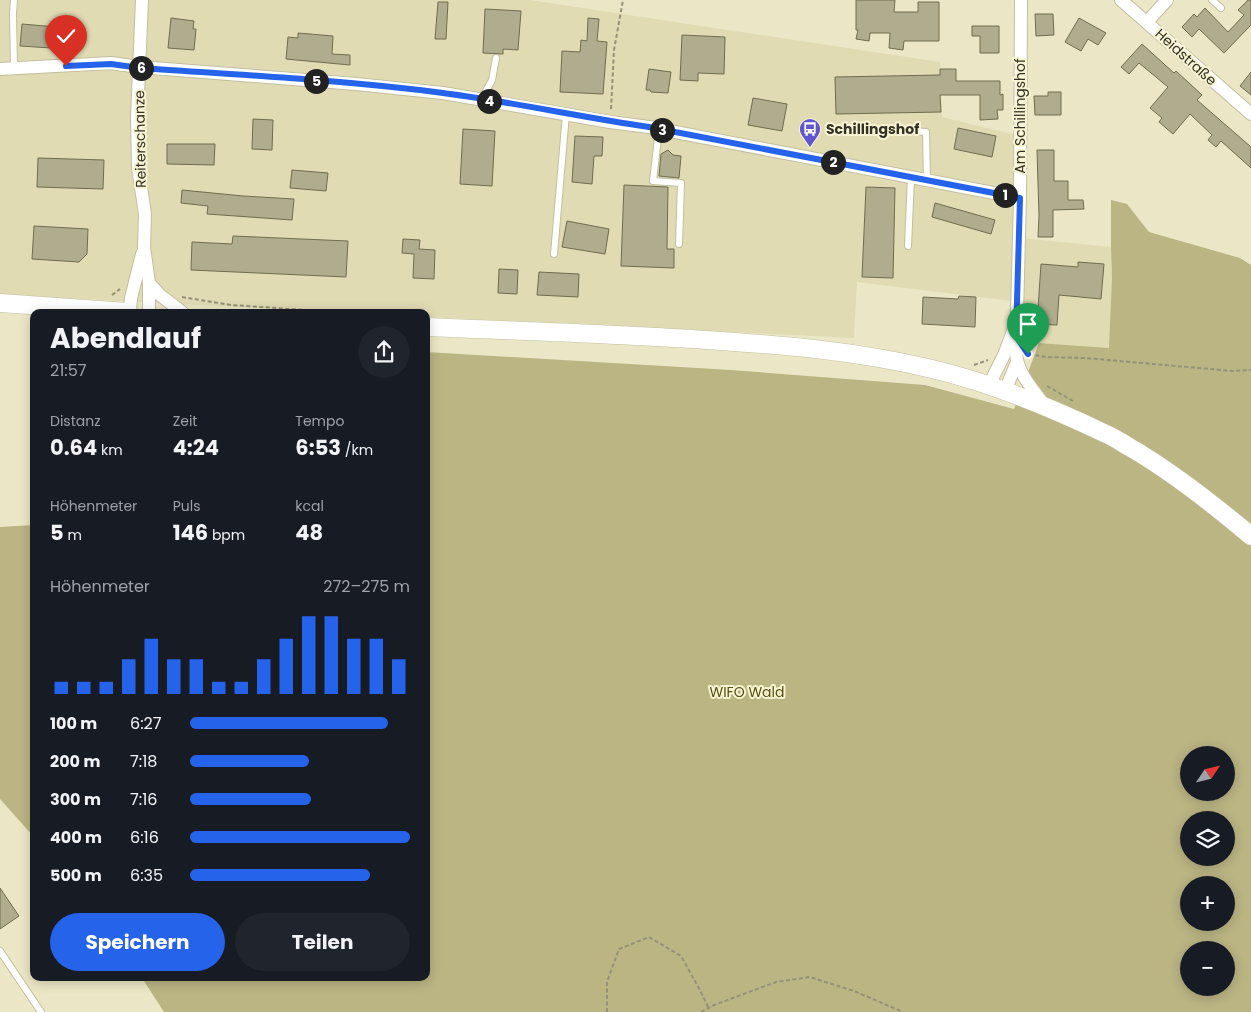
<!DOCTYPE html>
<html lang="de">
<head>
<meta charset="utf-8">
<style>
	body { margin:0; font-family:Poppins,sans-serif; background:#20242c; color:#f1f3f6; height:100vh; display:flex; flex-direction:column; font-size:19px; white-space:nowrap }
	* { box-sizing:border-box; margin:0 }
	p { font-size:16px; color:#9ea1a6 }
	.icon { flex:none; width:28px; height:28px; fill:none; stroke:currentColor; stroke-width:2; stroke-linecap:round; stroke-linejoin:round }
	.map { position:relative; flex:1; overflow:hidden }
	.panel { position:absolute; left:30px; top:309px; width:400px; height:672px; display:flex; flex-direction:column; background:#171b24; border-radius:10px; box-shadow:0 2px 12px #0003 }
	.panel>* { flex:none }
	.needle { width:32px; rotate:55deg }
	.buttons { position:absolute; left:1180px; top:746px; display:grid; gap:10px }
	.buttons a { display:grid; place-items:center; width:55px; height:55px; border-radius:50%; background:#171b24; box-shadow:0 2px 12px #0003; font-size:25px }
	.pin { position:absolute; display:grid; place-items:center; width:42px; height:42px; color:#fff; margin:-51px -21px; border-radius:50% 50% 50% 0; rotate:-45deg; box-shadow:0 0 5px #0007 }
	.pin .icon { rotate:45deg }
	.km { position:absolute; width:25px; height:25px; margin:-12px; border-radius:50%; background:#222; color:#fff; font-size:14px; line-height:25px; text-align:center }
	.round { display:grid; place-items:center; flex:none; width:52px; height:52px; border-radius:26px; background:#20242c }
	.summary { display:flex; align-items:center; justify-content:space-between; height:85px; padding:0 20px }
	h1 { font-size:28px; font-weight:700; line-height:38px }
	.stats { display:grid; grid-template-columns:repeat(3,1fr); gap:8px; height:85px; padding:5px 20px }
	.stats div { display:grid; align-content:center }
	.stats b { font-size:21px; font-weight:700 }
	.stats small { font-size:14px; font-weight:400 }
	.stats p { font-size:14px }
	.chart { height:140px; padding:10px 20px }
	.chart p { display:flex; justify-content:space-between }
	.chart svg { width:100%; height:90px; margin-top:5px; stroke:#2563eb; stroke-width:6 }
	.button { display:flex; gap:10px; margin-top:auto; padding:10px 20px }
	.button a { flex:1; height:58px; border-radius:30px; background:#2563eb; color:#fff; font-size:20px; font-weight:700; line-height:58px; text-align:center }
	.button a+a { background:#20242c; color:#f1f3f6 }
	ul { padding:0 20px; list-style:none; font-size:16px }
	li { display:grid; grid-template-columns:80px 60px 1fr; align-items:center; height:38px }
	li i { height:12px; border-radius:6px; background:#2563eb }
	.map>svg:first-child { display:block }
	.built { fill:#e0dbb3 }
	.green { fill:#bbb584; fill-rule:evenodd }
	.building { fill:#b0ad8e; stroke:#6f6c4f }
	.lines { fill:none; stroke-linecap:round; stroke-linejoin:round }
	.service-casing { stroke:#c2bf9f; stroke-width:8 }
	.minor-casing { stroke:#c2bf9f; stroke-width:14 }
	.secondary-casing { stroke:#c2bf9f; stroke-width:19 }
	.path { stroke:#94917a; stroke-width:2; stroke-dasharray:4 2.5; stroke-linecap:butt }
	.service { stroke:#fff; stroke-width:6 }
	.minor { stroke:#fff; stroke-width:12 }
	.secondary { stroke:#fff; stroke-width:18 }
	.route-casing { stroke:#fff; stroke-width:10 }
	.route { stroke:#2563eb; stroke-width:6 }
	.labels { text-anchor:middle; stroke-width:4; stroke-linejoin:round; paint-order:stroke }
	.street-label { font-size:14px; fill:#333125; stroke:#f8f4d3 }
	.poi-label { font-size:14px; font-weight:bold; fill:#333125; stroke:#f8f4d3; text-anchor:start }
	.park-label { font-size:14px; fill:#574f12; stroke:#f8f4d3 }
</style>
</head>
<body>
<div class="map">
<svg width="1251" height="1012" viewBox="0 0 1251 1012">
	<rect width="100%" height="100%" fill="#ebe7c6"/>
	<path class="built" d="M0 0H530L940 62 942 117 1024 137 1022 238 1111 247 1112 278 1110 348 1039 343 1006 337 1012 323V301L857 282 854 338 426 317V312H344L0 295Z"/>
	<g class="green">
		<path d="M1111 200 1127 204 1149 232 1240 258 1251 265V1012H164L142 978H426V352L731 370 925 385 1014 409 1039 343 1109 348 1112 278 1111 247ZM1189 755H1226V792H1189ZM1189 820H1226V858H1189ZM1189 885H1226V922H1189ZM1189 950H1226V988H1189Z"/>
		<path d="M34 525V837L0 799V527Z"/>
	</g>
	<g class="building">
		<path d="M856 0H895L894 12H918V2H939V41H904L903 50 889 48 890 33H870L869 41 856 39 858 30H856Z"/>
		<path d="M1248 0H1251V25L1224 53 1199 29 1192 37 1182 27 1194 14 1197 17 1205 8 1228 32 1244 15 1238 10Z"/>
		<path d="M438 2H448L446 39H435Z"/>
		<path d="M485 9 521 11 518 50 503 49V54L483 53Z"/>
		<path d="M1035 14H1053L1054 35 1036 36Z"/>
		<path d="M171 18 194 21 193 29H196L194 50 168 48Z"/>
		<path d="M588 18 599 19 597 41 607 42 603 94 560 92 562 51 580 52 581 40 587 41Z"/>
		<path d="M1079 18 1106 33 1098 45 1088 39 1081 51 1065 42Z"/>
		<path d="M22 24 68 28 67 49 20 46Z"/>
		<path d="M972 26H999V53H980V36H972Z"/>
		<path d="M298 33 333 36 332 54 350 55V65L286 59 288 37 298 38Z"/>
		<path d="M682 35 725 37 724 74 698 73V81L680 80Z"/>
		<path d="M1142 44 1174 73 1176 71 1202 95 1197 100 1251 147V168L1221 141 1216 147 1208 140 1212 135 1190 114 1173 134 1159 122 1162 118 1150 108 1168 87 1139 63 1129 74 1121 67Z"/>
		<path d="M649 69 671 72 668 93 651 92 650 90H646Z"/>
		<path d="M940 69H956V81H1000V95L1003 94V110H997L998 119 980 120V95H940L941 112 836 114 835 77 940 75Z"/>
		<path d="M1251 72V95L1240 86Z"/>
		<path d="M1048 92H1061V115H1035L1034 96H1048Z"/>
		<path d="M753 98 787 104 782 131 748 125Z"/>
		<path d="M253 119 273 120 272 150 252 149Z"/>
		<path d="M958 128 996 136 992 157 954 149Z"/>
		<path d="M463 129 495 131 492 186 460 184Z"/>
		<path d="M575 136 603 137 602 156H594L592 184 572 182Z"/>
		<path d="M167 144H215L214 165 167 164Z"/>
		<path d="M668 150 673 155 681 156 679 178 659 176 661 154Z"/>
		<path d="M1037 150H1054V181H1068V200H1083L1084 209 1053 210V237H1038L1039 216Z"/>
		<path d="M38 158 104 160 103 189 37 187Z"/>
		<path d="M292 170 328 173 326 191 290 188Z"/>
		<path d="M624 185 668 187 667 249H674V268L621 266Z"/>
		<path d="M866 187 895 188 893 278 862 277Z"/>
		<path d="M182 190 243 196 294 199 292 220 207 214 208 206 181 203Z"/>
		<path d="M935 203 995 220 991 234 932 217Z"/>
		<path d="M567 221 609 229 605 254 562 247Z"/>
		<path d="M34 226 88 229 87 254 79 262 32 259Z"/>
		<path d="M233 236 348 241 346 277 191 270 192 242 232 244Z"/>
		<path d="M403 239 420 240 419 249 435 250 434 279 413 278 414 254 402 253Z"/>
		<path d="M1078 262 1104 264 1101 299 1059 295 1057 325 1037 324 1041 264 1078 267Z"/>
		<path d="M499 269 518 270 517 294 498 293Z"/>
		<path d="M539 272 579 274 578 297 537 295Z"/>
		<path d="M959 296 976 297 975 327 922 324 923 297 958 299Z"/>
		<path d="M0 888 19 916 0 929Z"/>
	</g>
	<g class="lines">
		<g class="service-casing">
			<g id="service">
				<path d="M14 0 13 13 14 68"/>
				<path d="M1212 0 1221 8"/>
				<path d="M481 100 492 80 496 58"/>
				<path d="M659 129 653 181 681 183 679 244"/>
				<path d="M890 129 926 132 927 180"/>
				<path d="M908 246 911 177"/>
				<path d="M554 254 566 114"/>
				<path d="M0 951 41 1012"/>
			</g>
		</g>
		<g class="minor-casing">
			<g id="minor">
				<path d="M142 0 137 118 138 168 145 214 144 247 149 283V312"/>
				<path d="M1021 0 1020 198 1016 353C1017 373 1034 390 1045 406"/>
				<path d="M1121 0 1251 114"/>
				<path d="M1147 22 1167 0"/>
				<path d="M0 69 111 63 140 67 356 84 443 93 610 122 649 127 1020 198"/>
				<path d="M149 283 160 295 182 312"/>
				<path d="M130 312 131 298 142 254"/>
				<path d="M989 385 1004 355 1013 331"/>
				<path d="M1005 391 1017 362"/>
			</g>
		</g>
		<g class="secondary-casing">
			<g id="secondary">
				<path d="M0 303 128 312"/>
				<path d="M426 327C520 331 613 334 706 340 782 345 858 351 932 369 991 383 1050 407 1104 433 1114 437 1122 443 1131 448 1174 473 1213 504 1251 536"/>
			</g>
		</g>
		<g class="path">
			<path d="M611 109 614 50 623 0"/>
			<path d="M112 295 120 289"/>
			<path d="M182 297 231 305 335 312"/>
			<path d="M1029 354 1046 357 1085 358 1233 371 1251 370"/>
			<path d="M974 365 988 360"/>
			<path d="M1047 386 1073 401"/>
			<path d="M607 1012V982L619 949 649 937 681 956 701 992 708 1007"/>
			<path d="M701 1012 714 1005 776 982 810 977 854 991 903 1012"/>
		</g>
		<use href="#service" class="service"/>
		<use href="#minor" class="minor"/>
		<use href="#secondary" class="secondary"/>
	</g>
	<g class="lines">
		<g class="route-casing">
			<path id="route" d="M66 66 111 64 140 68C241 75 342 80 443 93 512 102 580 117 649 127L1020 198 1016 336 1028 354"/>
		</g>
		<use href="#route" class="route"/>
	</g>
	<defs>
		<g id="bus-pin" transform="scale(1.125)"><path d="M0 17L-7.5 6A9.5 9.5 0 1 1 7.5 6Z" fill="#6056ce" stroke="#f8f4d3"/><path d="M-5-6H5V4H4V6H2V4H-2V6H-4V4H-5ZM-3.5-4V0h7V-4ZM-3.5 1.2v1.5H-2V1.2ZM2 1.2v1.5H3.5V1.2Z" fill="#fff"/></g>
	</defs>
	<g fill-rule="evenodd">
		<use href="#bus-pin" x="810" y="129"/>
	</g>
	<g class="labels">
		<g class="street-label">
			<text transform="translate(1186 57) rotate(42)" y="5">Heidstraße</text>
			<text transform="translate(1020 116) rotate(-90)" y="5">Am Schillingshof</text>
			<text transform="translate(140 139) rotate(-91)" y="5">Reiterschanze</text>
		</g>
		<g class="poi-label">
			<text x="826" y="134">Schillingshof</text>
		</g>
		<g class="park-label">
			<text x="747" y="697">WIFO Wald</text>
		</g>
	</g>
</svg>
<div class="buttons">
<a><svg class="needle" viewBox="-14 -14 28 28"><path d="M0-13l5 13h-10z" fill="#e53935"/><path d="M0 13l5-13h-10z" fill="#9ea1a6"/></svg></a>
<a><svg class="icon" aria-label="layers" viewBox="0 0 24 24"><path d="M12 4l9 5-9 5-9-5zM3 14l9 5 9-5"/></svg></a>
<a>+</a>
<a>−</a>
</div>
<div class="pin" style="left:1028px;top:354px;background:#1e9e55"><svg class="icon" aria-label="arrive" viewBox="0 0 24 24"><path d="M6 21V4h12l-3 4 3 4H6"/></svg></div>
<div class="pin" style="left:66px;top:66px;background:#d93025"><svg class="icon" aria-label="check" viewBox="0 0 24 24"><path d="M5 12l5 5 9-10"/></svg></div>
<b class="km" style="left:1005px;top:195px">1</b>
<b class="km" style="left:833px;top:162px">2</b>
<b class="km" style="left:662px;top:130px">3</b>
<b class="km" style="left:489px;top:101px">4</b>
<b class="km" style="left:316px;top:81px">5</b>
<b class="km" style="left:141px;top:68px">6</b>
<section class="panel">
<div class="summary"><div><h1>Abendlauf</h1><p>21:57</p></div><a class="round"><svg class="icon" aria-label="share" viewBox="0 0 24 24"><path d="M12 15V3M7 8l5-5 5 5M5 13v7h14v-7"/></svg></a></div>
<div class="stats">
<div><p>Distanz</p><b>0.64<small> km</small></b></div>
<div><p>Zeit</p><b>4:24</b></div>
<div><p>Tempo</p><b>6:53<small> /km</small></b></div>
</div>
<div class="stats">
<div><p>Höhenmeter</p><b>5<small> m</small></b></div>
<div><p>Puls</p><b>146<small> bpm</small></b></div>
<div><p>kcal</p><b>48</b></div>
</div>
<div class="chart"><p><span>Höhenmeter</span>272–275 m</p>
<svg viewBox="0 0 160 44" preserveAspectRatio="none"><path d="M5 44V38M15 44V38M25 44V38M35 44V27M45 44V17M55 44V27M65 44V27M75 44V38M85 44V38M95 44V27M105 44V17M115 44V6M125 44V6M135 44V17M145 44V17M155 44V27"/></svg>
</div>
<ul>
<li><b>100 m</b>6:27<i style="width:90%"></i></li>
<li><b>200 m</b>7:18<i style="width:54%"></i></li>
<li><b>300 m</b>7:16<i style="width:55%"></i></li>
<li><b>400 m</b>6:16<i style="width:100%"></i></li>
<li><b>500 m</b>6:35<i style="width:82%"></i></li>
</ul>
<div class="button"><a>Speichern</a><a>Teilen</a></div>
</section>
</div>
</body>
</html>
